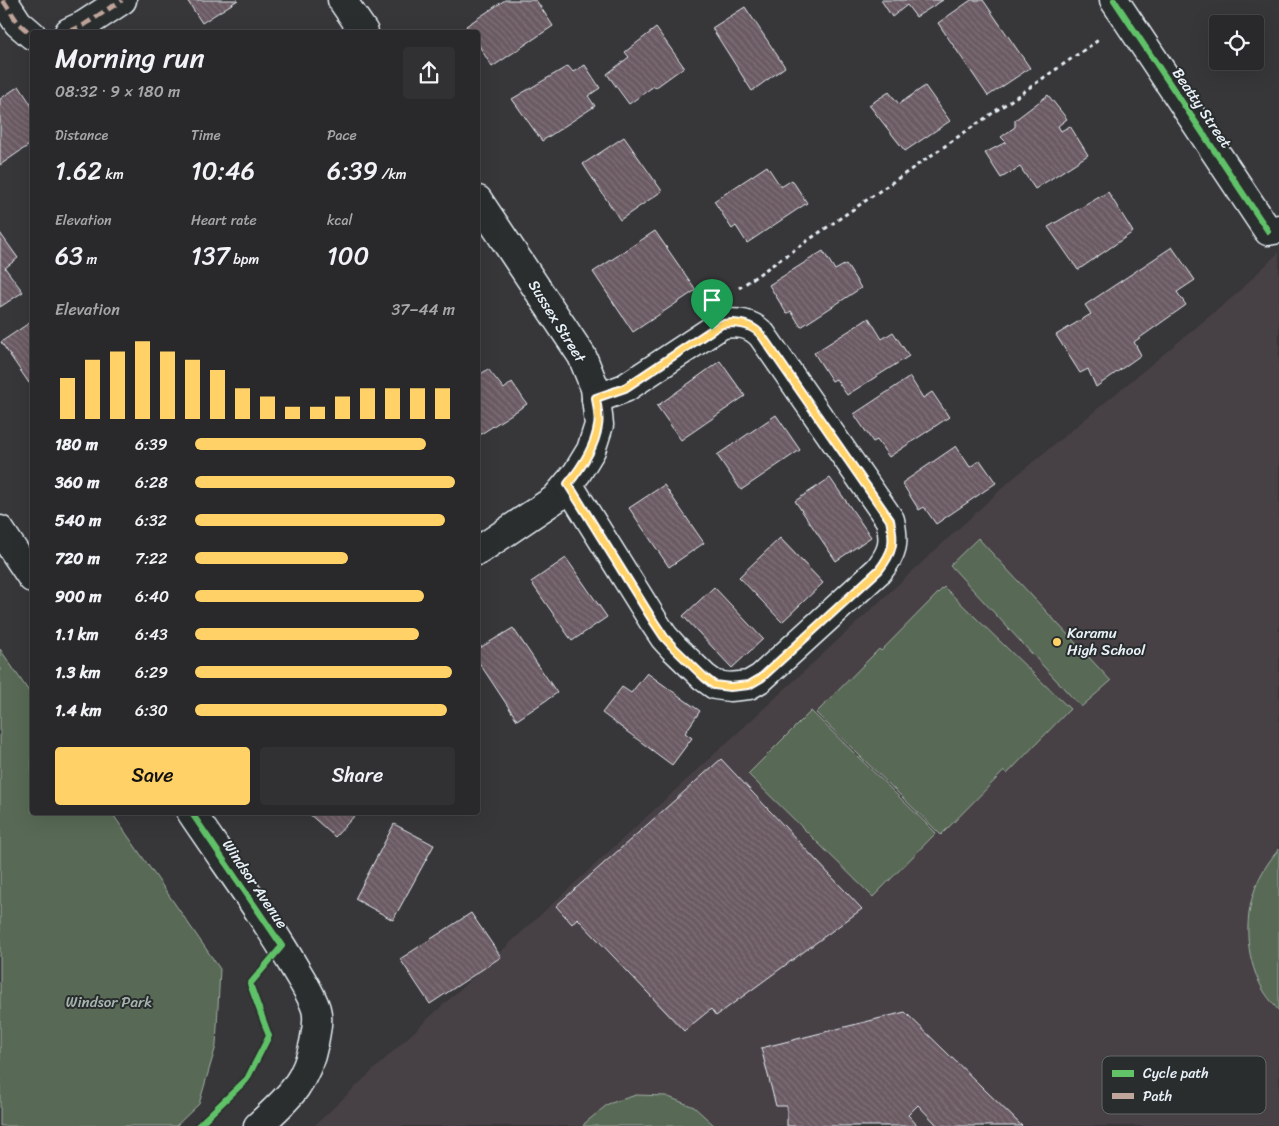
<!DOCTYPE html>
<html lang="en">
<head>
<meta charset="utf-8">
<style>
	body { margin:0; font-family:Sriracha,sans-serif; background:#313032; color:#f1f3f6; height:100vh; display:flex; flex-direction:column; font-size:19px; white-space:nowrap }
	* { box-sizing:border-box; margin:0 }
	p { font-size:16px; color:#a5a6a8 }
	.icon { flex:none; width:28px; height:28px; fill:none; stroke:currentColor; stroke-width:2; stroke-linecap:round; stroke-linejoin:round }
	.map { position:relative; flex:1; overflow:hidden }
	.side { position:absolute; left:30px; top:30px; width:450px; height:785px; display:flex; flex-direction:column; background:#29282a; border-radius:5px; box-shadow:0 5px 20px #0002,0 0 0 1px #454447 }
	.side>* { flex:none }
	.fabs { position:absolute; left:1209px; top:15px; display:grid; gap:10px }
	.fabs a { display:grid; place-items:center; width:55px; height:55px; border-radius:5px; background:#29282a; box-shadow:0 5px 20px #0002,0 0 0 1px #454447; font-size:25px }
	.pin { position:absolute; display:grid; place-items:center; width:42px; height:42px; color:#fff; margin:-51px -21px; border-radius:50% 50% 50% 0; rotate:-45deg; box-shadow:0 0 5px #0007 }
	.pin .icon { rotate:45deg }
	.round { display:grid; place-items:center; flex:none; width:52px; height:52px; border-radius:5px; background:#313032 }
	.overview { display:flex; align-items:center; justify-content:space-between; height:85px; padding:0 25px }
	h1 { font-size:28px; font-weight:600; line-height:38px }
	.metrics { display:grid; grid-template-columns:repeat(3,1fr); gap:8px; height:85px; padding:5px 25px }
	.metrics div { display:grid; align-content:center }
	.metrics b { font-size:25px; font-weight:600 }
	.metrics small { font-size:14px; font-weight:400 }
	.metrics p { font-size:14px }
	.chart { height:140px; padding:10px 25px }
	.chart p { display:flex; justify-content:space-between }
	.chart svg { width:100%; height:90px; margin-top:5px; stroke:#ffd166; stroke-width:6 }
	.action { display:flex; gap:10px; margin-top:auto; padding:10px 25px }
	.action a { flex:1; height:58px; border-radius:5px; background:#ffd166; color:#111; font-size:20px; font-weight:600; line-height:58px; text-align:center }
	.action a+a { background:#313032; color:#f1f3f6 }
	ul { padding:0 25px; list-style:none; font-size:16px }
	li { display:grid; grid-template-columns:80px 60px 1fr; align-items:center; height:38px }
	li i { height:12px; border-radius:6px; background:#ffd166 }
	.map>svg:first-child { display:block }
	.built { fill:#474145 }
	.green { fill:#586b55; stroke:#a0aea6 }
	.building { fill:url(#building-back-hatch); stroke:#e8f1f8 }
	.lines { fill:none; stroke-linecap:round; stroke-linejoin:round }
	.minor-casing { stroke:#e8f1f8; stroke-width:31 }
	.major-casing { stroke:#e8f1f8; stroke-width:31 }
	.path { stroke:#e8f1f8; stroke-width:3; stroke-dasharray:4 4; stroke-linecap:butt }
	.minor { stroke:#2a2d2e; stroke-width:28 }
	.major { stroke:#2a2d2e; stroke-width:28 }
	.quiet { stroke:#c0a59a; stroke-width:5; stroke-dasharray:10 5; stroke-linecap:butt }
	.cycleway-casing { stroke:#2a2d2e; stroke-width:9 }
	.cycleway { stroke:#61c268; stroke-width:6 }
	.route-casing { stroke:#fff; stroke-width:10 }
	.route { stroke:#ffd166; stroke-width:6 }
	.poi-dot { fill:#ffd166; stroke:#2a2d2e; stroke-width:2 }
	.labels { text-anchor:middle; stroke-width:4; stroke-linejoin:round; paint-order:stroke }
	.street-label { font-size:15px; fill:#e8f1f8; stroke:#2a2d2e }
	.poi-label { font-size:15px; fill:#e8f1f8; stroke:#2a2d2e; text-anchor:start }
	.park-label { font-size:15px; fill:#a7b5af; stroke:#2a2d2e }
	.key { fill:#2a2d2e; stroke:#63686b; stroke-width:1 }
	.key-label { font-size:14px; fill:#e8f1f8 }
</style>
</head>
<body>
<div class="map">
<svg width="1279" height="1126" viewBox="0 0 1279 1126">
	<defs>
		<pattern id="building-back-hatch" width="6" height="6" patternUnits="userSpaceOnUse" patternTransform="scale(1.25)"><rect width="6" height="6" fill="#6b5a62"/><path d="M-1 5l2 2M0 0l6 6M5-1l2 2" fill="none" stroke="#807279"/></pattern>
	</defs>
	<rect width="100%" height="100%" fill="#373638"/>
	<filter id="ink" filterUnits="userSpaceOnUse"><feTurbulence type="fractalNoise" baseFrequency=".02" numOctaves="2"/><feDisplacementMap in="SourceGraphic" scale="10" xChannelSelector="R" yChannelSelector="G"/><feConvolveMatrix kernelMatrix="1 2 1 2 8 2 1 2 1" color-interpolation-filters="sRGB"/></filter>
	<g filter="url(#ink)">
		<path class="built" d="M1279 252V1126H314L405 1040 1011 480 1234 296Z"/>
		<g class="green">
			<path d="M978 538 1111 681 1081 707 950 565Z"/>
			<path d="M944 587 1070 709 1007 774 1004 771 941 835 816 713 879 649 881 651Z"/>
			<path d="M0 649 32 696V812L112 813 220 969 216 1046 199 1104 176 1126H0Z"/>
			<path d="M811 711 936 833 873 897 748 774Z"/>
			<path d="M1279 849V1011C1274 1005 1269 999 1265 993 1246 962 1243 922 1255 889 1260 874 1269 861 1279 849Z"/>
			<path d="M636 1095 666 1096 694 1107 715 1126H583L585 1123 608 1104Z"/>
		</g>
		<g class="building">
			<path d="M187 0H238L202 23Z"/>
			<path d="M505 0H536L553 26 492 67 478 44V32H470L466 26Z"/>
			<path d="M881 0H943L916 17 907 5 892 17Z"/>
			<path d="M971 0H983L1030 68 988 96 938 23Z"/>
			<path d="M745 7 785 67 752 91 712 28Z"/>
			<path d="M656 28 684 67 655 88 654 86 629 104 607 74 629 57 625 52Z"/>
			<path d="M585 65 600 88 588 96 595 106 542 141 512 99 568 66 573 72Z"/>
			<path d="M19 86 32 106V143L0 165V99Z"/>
			<path d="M925 86 950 121 905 151 869 105 889 92 899 104Z"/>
			<path d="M1048 95 1067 119 1058 126 1061 131 1070 126 1088 155 1035 189 1020 167 1001 178 985 153 1006 142 1001 137 1015 127V120Z"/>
			<path d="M624 137 662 191 620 220 583 164Z"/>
			<path d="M767 166 781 187 792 180 807 203 747 243 736 226 732 229 714 201Z"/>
			<path d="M1108 192 1133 232 1078 270 1048 227Z"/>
			<path d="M655 231 696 290 633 332 593 272Z"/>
			<path d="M0 233 18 258 5 268 23 292 0 307Z"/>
			<path d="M1172 247 1195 280 1177 292 1186 305 1134 342 1141 355 1096 387 1088 369 1080 373 1056 335 1091 314 1085 305Z"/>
			<path d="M823 251 835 270 846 264 861 288 801 327 791 311 787 314 769 285Z"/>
			<path d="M869 318 882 339 893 332 909 356 847 395 836 379 832 381 814 353Z"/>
			<path d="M32 321V381L29 383 1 342Z"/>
			<path d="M720 361 745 396 681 440 657 406Z"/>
			<path d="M488 369 504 389 512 382 527 404 478 436V376Z"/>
			<path d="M910 377 923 398 932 392 949 417 889 457 877 440 873 442 854 414Z"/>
			<path d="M776 415 800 450 741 490 717 455Z"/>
			<path d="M956 446 970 467 980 460 996 483 936 524 924 507 919 510 902 483Z"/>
			<path d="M830 478 871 537 836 561 795 501Z"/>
			<path d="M664 485 704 543 669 567 629 508Z"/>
			<path d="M780 538 823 583 782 622 739 577Z"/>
			<path d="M566 558 607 617 572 641 531 582Z"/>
			<path d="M714 587 763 639 732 668 683 616Z"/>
			<path d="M513 628 557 693 517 720 478 661V649Z"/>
			<path d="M647 673 700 711 685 733 692 738 672 765 602 713 622 687 631 693Z"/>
			<path d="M721 759 862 909 716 1016 711 1009 684 1031 577 918 572 924 556 906Z"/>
			<path d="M307 812H358L335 837Z"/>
			<path d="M394 824 434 845 393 920 355 899Z"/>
			<path d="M471 913 501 957 430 1004 400 959Z"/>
			<path d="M905 1012 1022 1126H938L918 1105 908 1115 918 1126H787V1106H776L761 1048Z"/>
		</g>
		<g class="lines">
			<g class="minor-casing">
				<g id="minor">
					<path d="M3 0 18 23 32 35"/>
					<path d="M342 0 364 32"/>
					<path d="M1114 0 1268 231 1279 229"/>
					<path d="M69 32 84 25 122 0"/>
					<path d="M478 200 582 356 595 388 599 425 591 450 577 473 555 499 478 551"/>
					<path d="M568 484 654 622 664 637 674 648 704 677 715 685 730 687 749 685 761 678 879 570C893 552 895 543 890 520L762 335C751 323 738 322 722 324L625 388 596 399"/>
				</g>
			</g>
			<g class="major-casing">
				<g id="major">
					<path d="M0 530 32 578"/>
					<path d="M191 812C225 863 262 912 293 965 300 977 312 995 316 1009 319 1019 316 1032 314 1043 306 1084 287 1099 258 1126"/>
				</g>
			</g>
			<path class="path" d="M739 288 1100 39"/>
			<use href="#minor" class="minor"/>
			<use href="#major" class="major"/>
			<g class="quiet">
				<path d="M3 0 18 23 32 35"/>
				<path d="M69 32 84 25 122 0"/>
			</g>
			<g class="cycleway-casing">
				<g id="cycleway">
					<path d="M1114 0 1268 231"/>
					<path d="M568 484 654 622 664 637 674 648 704 677 715 685 730 687 749 685 761 678 879 570C893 552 895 543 890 520L762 335C751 323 738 322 722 324L625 388 596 399"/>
					<path d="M191 812 282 946 250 984 269 1036 247 1079 198 1126"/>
				</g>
			</g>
			<use href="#cycleway" class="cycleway"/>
		</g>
	</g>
	<g class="lines" filter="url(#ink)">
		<g class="route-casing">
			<path id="route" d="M733 323C745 324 754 326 762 336L890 520C895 543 893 552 879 570L761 678 749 685 730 687 714 685 704 677 674 648 664 637 654 622 568 484C581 468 595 447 598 426 600 417 597 407 596 398L625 388 712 330 722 324Z"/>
		</g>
		<use href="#route" class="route"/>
	</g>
	<circle class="poi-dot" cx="1057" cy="642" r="5"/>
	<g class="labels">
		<g class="street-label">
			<text transform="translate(1202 108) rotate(56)" y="5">Beatty Street</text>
			<text transform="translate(557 321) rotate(58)" y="5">Sussex Street</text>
			<text transform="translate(255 884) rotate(56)" y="5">Windsor Avenue</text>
		</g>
		<g class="poi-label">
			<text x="1067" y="638">Karamu<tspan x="1067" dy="17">High School</tspan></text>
		</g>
		<g class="park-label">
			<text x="109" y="1007">Windsor Park</text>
		</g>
	</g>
	<rect x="1102" y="1056" width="164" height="58" rx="8" class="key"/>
	<rect x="1112" y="1070" width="22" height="7" fill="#61c268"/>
	<rect x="1112" y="1093" width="22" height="6" fill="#c0a59a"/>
	<g class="key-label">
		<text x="1143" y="1078">Cycle path</text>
		<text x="1143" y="1101">Path</text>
	</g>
</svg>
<div class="fabs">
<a><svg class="icon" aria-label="locate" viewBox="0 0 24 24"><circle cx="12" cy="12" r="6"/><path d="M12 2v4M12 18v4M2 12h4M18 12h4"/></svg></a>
</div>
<div class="pin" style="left:712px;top:330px;background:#1e9e55"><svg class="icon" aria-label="arrive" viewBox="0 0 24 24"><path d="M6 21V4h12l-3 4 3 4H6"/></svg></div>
<section class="side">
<div class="overview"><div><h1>Morning run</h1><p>08:32 · 9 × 180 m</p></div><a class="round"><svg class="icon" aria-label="share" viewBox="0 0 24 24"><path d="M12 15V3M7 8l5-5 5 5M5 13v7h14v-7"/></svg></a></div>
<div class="metrics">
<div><p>Distance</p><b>1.62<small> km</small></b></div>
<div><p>Time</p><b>10:46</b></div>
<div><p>Pace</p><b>6:39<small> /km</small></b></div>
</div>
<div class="metrics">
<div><p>Elevation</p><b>63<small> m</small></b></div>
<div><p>Heart rate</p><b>137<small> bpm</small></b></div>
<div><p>kcal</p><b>100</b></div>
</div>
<div class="chart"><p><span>Elevation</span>37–44 m</p>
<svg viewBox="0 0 160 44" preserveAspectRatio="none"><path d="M5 44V24M15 44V15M25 44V11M35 44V6M45 44V11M55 44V15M65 44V20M75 44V29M85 44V33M95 44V38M105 44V38M115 44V33M125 44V29M135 44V29M145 44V29M155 44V29"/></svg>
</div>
<ul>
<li><b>180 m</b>6:39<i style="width:89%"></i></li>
<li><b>360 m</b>6:28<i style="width:100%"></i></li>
<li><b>540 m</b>6:32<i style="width:96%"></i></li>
<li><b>720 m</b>7:22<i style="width:59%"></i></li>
<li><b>900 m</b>6:40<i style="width:88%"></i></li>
<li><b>1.1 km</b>6:43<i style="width:86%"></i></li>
<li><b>1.3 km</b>6:29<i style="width:99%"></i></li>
<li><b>1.4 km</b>6:30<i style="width:97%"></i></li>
</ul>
<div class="action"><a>Save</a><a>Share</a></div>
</section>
</div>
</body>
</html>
